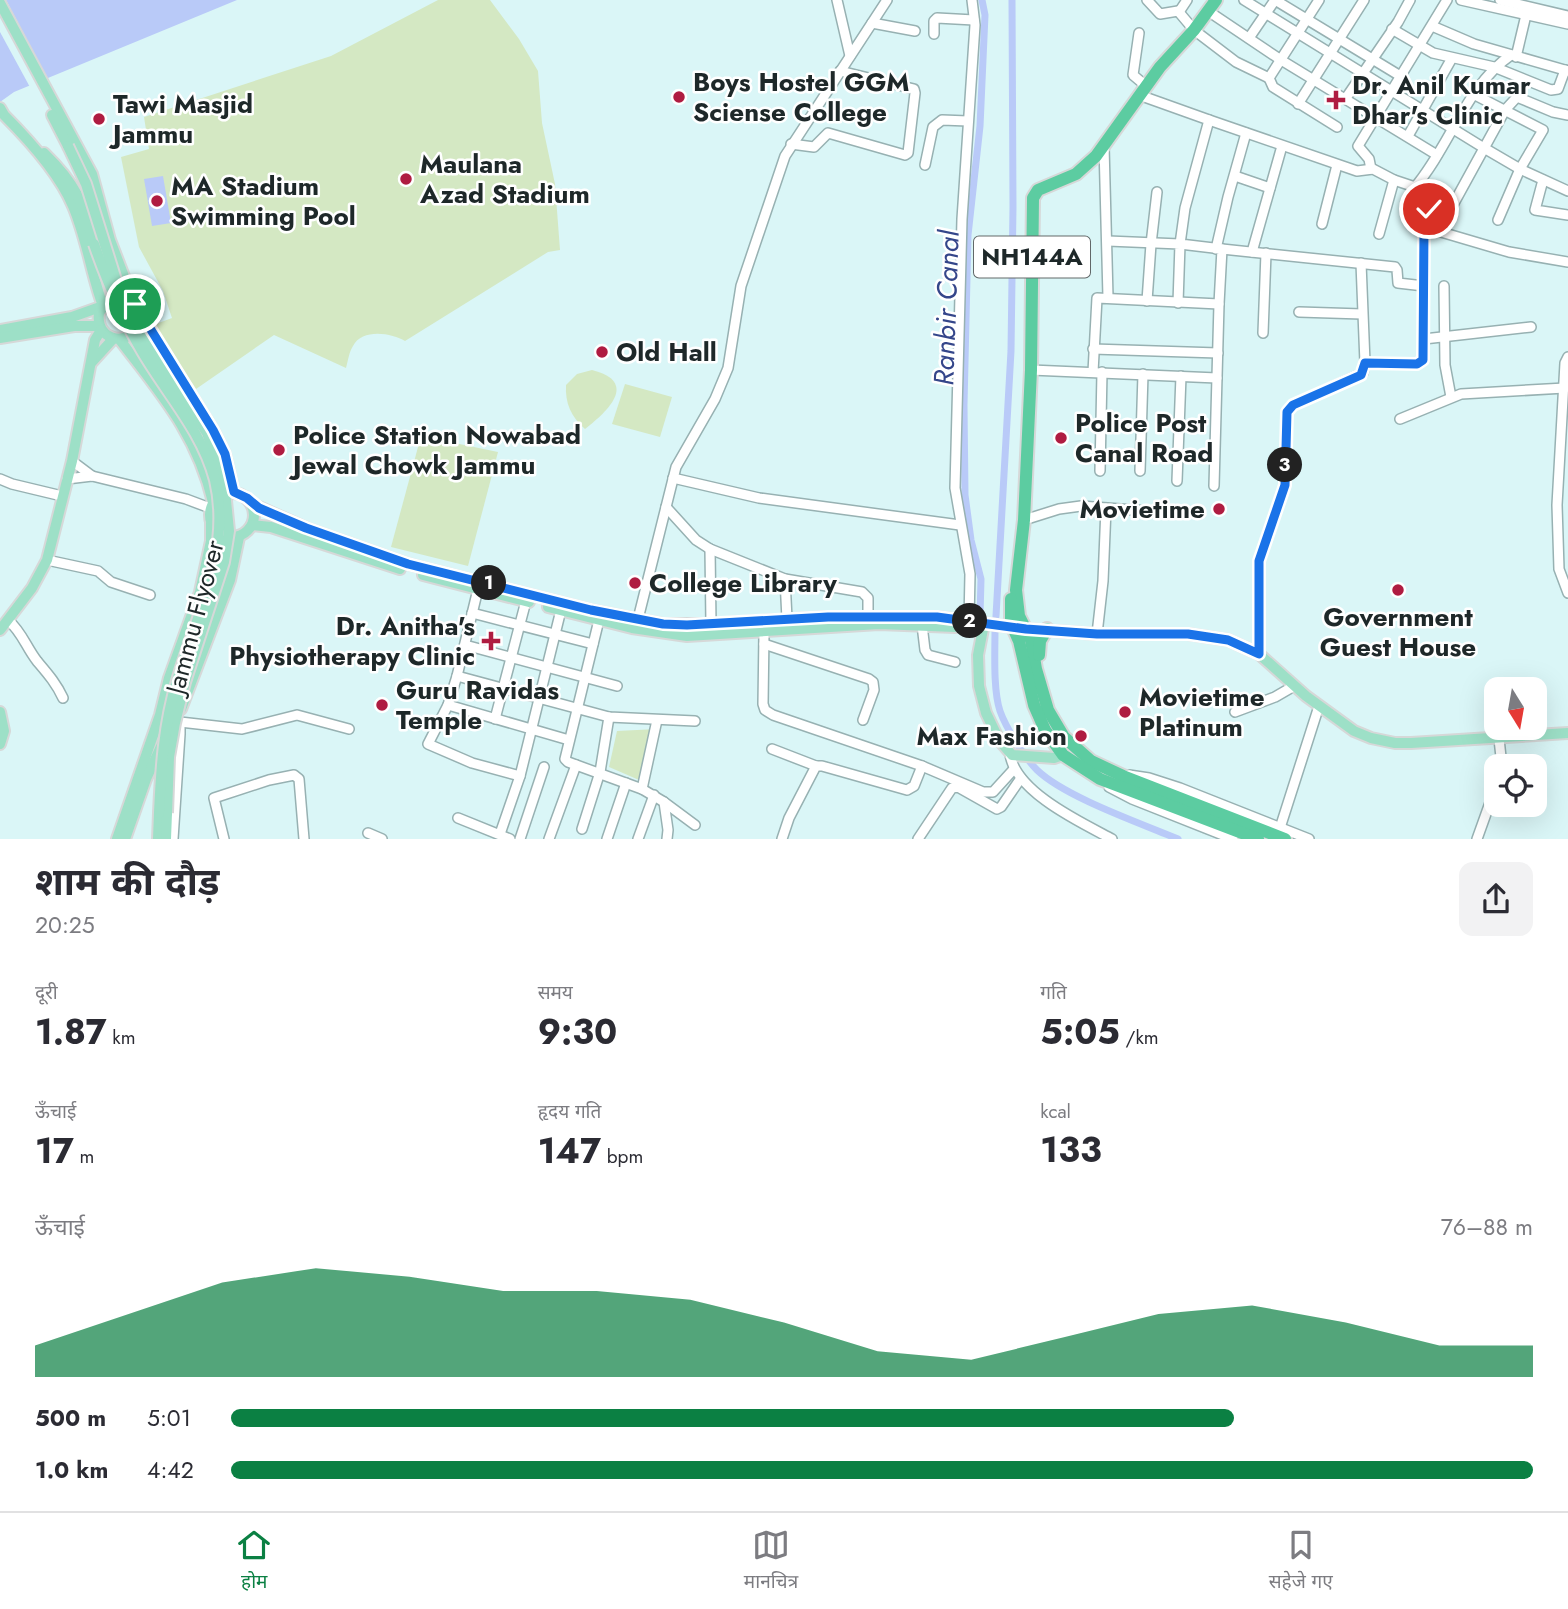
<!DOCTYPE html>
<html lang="hi">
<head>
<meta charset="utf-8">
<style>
	body { margin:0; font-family:Jost,"Noto Sans Devanagari",sans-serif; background:#f2f2f3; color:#2b2b33; height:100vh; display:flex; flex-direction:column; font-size:26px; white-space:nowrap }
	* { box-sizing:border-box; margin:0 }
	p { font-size:23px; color:#7c7c81 }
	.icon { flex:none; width:38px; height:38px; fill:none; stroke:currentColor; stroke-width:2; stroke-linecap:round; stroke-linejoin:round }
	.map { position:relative; height:839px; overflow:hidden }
	.sheet { display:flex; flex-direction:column; background:#fff; flex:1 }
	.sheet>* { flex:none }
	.needle { width:46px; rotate:169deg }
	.tools { position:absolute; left:1484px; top:677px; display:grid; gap:14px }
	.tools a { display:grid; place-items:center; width:63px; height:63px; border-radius:14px; background:#fff; box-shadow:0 7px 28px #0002; font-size:35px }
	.pin { position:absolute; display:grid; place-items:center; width:60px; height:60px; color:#fff; margin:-30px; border:4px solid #fff; border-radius:50%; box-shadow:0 2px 7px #0007 }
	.km { position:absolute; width:35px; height:35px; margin:-18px; border-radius:50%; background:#222; color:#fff; font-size:19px; line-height:35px; text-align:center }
	.round { display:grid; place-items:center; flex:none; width:74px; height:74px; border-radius:14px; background:#f2f2f3 }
	.head { display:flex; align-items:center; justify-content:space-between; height:119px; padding:0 35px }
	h1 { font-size:38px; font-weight:700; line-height:52px }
	.figures { display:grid; grid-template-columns:repeat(3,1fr); gap:10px; height:119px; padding:7px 35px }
	.figures div { display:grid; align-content:center }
	.figures b { font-size:35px; font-weight:700 }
	.figures small { font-size:19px; font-weight:400 }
	.figures p { font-size:19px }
	.chart { height:196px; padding:14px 35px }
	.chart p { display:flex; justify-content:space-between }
	.chart svg { width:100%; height:126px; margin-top:7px; fill:#0b8043; opacity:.7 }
	ul { padding:0 35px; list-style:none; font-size:23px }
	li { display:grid; grid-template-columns:112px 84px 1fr; align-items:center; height:52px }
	li i { height:18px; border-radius:9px; background:#0b8043 }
	.menu { display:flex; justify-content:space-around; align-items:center; height:98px; border-top:2px solid #e1e1e2; background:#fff; font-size:19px; color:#7c7c81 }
	.menu a { display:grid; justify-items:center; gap:4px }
	.menu .selected { color:#0b8043 }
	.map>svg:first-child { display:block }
	.green { fill:#d4e8c3 }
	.water { fill:#b9caf8 }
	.pier { fill:#daf6f7 }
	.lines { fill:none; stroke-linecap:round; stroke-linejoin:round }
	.canal { stroke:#b9caf8; stroke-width:7 }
	.minor-casing { stroke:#97b1b2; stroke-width:12 }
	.major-casing { stroke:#d6d8d8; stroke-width:14 }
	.highway-casing { stroke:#d6d8d8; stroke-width:16 }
	.minor { stroke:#fff; stroke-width:9 }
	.major { stroke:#9de0c7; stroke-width:10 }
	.highway { stroke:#5ccca1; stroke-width:12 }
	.major-bridge-casing { stroke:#d6d8d8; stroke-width:14; stroke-linecap:butt }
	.major-bridge { stroke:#9de0c7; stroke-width:10 }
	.route-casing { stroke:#fff; stroke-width:14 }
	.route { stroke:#1a73e8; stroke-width:9 }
	.poi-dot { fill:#af1c41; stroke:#fff; stroke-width:2.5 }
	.labels { text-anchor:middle; stroke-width:5; stroke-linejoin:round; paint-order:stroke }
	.shield { fill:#fff; stroke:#626869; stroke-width:2 }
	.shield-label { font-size:24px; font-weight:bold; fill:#1e2829 }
	.poi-label { font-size:26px; font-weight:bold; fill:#1e2829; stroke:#fff; text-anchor:start }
	.street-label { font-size:26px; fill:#1e2829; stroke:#fff }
	.water-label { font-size:28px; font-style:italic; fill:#34468a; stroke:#fff }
</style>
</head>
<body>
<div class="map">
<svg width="1568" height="839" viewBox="0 0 1568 839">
	<rect width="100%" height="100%" fill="#daf6f7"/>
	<g class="green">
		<path d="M438 0H490L519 39 538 71 542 123 555 184 560 250 548 252 405 341C392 333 362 328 353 346 349 352 348 361 346 368L274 335 196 389 153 325 172 318 163 291 139 247 121 157 149 149 144 117 331 56Z"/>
		<path d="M592 370C639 382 608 411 585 429 571 417 565 403 566 385L577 374Z"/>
		<path d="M625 384 672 397 660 437 612 424Z"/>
		<path d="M421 436 498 452 468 566 391 547Z"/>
		<path d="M657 729 646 783 609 767 617 731Z"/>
	</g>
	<g class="water">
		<path d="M0 0H237L14 92 0 102Z"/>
		<path d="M163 176 171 223 152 226 144 179Z"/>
	</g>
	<path class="pier" d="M0 0H6L49 82 31 89 0 32Z"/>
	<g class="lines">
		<g class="canal">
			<path d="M980 616 981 579 971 540 965 495 964 405 968 235 980 126 985 15 982 0"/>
			<path d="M996 616 1011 351 1013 207 1012 0"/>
			<path d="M995 630C995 652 993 690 1000 711 1006 728 1025 758 1037 770 1065 797 1140 823 1178 839"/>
		</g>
		<g class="minor-casing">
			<g id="minor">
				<path d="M837 0 850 56"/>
				<path d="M1147 0 1160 14 1178 11 1194 30 1236 62 1269 78 1319 0"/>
				<path d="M1244 0 1484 148 1520 169 1568 191"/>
				<path d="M1275 0 1402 77"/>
				<path d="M1461 0 1568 24"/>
				<path d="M1500 0 1568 16"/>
				<path d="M1208 11 1281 60 1437 155"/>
				<path d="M1179 12 1187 0"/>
				<path d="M872 23 915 31"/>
				<path d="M1432 26 1474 44 1568 71"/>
				<path d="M1392 29 1433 53 1494 67 1551 90 1558 89 1565 70"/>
				<path d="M1139 33 1133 75 1146 86"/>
				<path d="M934 34V21L937 18 974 20"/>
				<path d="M1249 38 1275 0"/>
				<path d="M1516 57 1526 15"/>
				<path d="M1269 78 1273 87 1337 127"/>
				<path d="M1139 95 1209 120 1185 208 1180 244 1222 249 1219 304 1214 486"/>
				<path d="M1475 95 1543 130 1520 169 1498 220"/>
				<path d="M1346 98 1398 22 1410 0"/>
				<path d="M1298 104 1364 0"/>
				<path d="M1209 120 1357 171 1373 169 1394 180 1415 187C1450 146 1466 86 1511 55"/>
				<path d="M1408 136 1452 58"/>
				<path d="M791 144 814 147 828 133 905 155 908 153 915 93 914 89 840 71"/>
				<path d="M1104 146 1108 297"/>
				<path d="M925 165 933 127 942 120 968 121"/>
				<path d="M1371 169 1369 159 1358 146 1447 0"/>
				<path d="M1235 176 1270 188"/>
				<path d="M1543 180 1535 210 1568 215"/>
				<path d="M1322 224 1337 165"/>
				<path d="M1424 227 1509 252 1568 262"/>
				<path d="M1379 234 1394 180"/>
				<path d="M1108 241 1180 244 1178 303"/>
				<path d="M1216 249 1228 197 1246 133"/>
				<path d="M1222 249 1395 267 1397 270 1398 283 1424 286"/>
				<path d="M1252 252 1282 146"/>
				<path d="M1444 286 1445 365 1451 397"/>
				<path d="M1147 301 1151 244 1157 192"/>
				<path d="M1299 312 1362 314"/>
				<path d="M1263 333 1266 253"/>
				<path d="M1424 339 1531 327"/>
				<path d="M1093 349 1218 353"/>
				<path d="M1568 357 1565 363 1557 505 1559 569 1568 593"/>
				<path d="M1365 363 1417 364 1423 360 1424 227 1431 200 1435 198 1454 203 1505 110 1517 97 1553 112 1568 115"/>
				<path d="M1031 370 1217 378"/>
				<path d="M1093 372 1097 298 1219 304"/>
				<path d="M1400 419 1461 394 1565 388"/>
				<path d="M72 461 92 476"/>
				<path d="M1100 471 1102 372"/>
				<path d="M1140 471 1143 374"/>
				<path d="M673 478 759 498 960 525"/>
				<path d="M0 479 12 484 62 496"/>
				<path d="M67 479 92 476 186 499 210 508"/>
				<path d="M1177 481 1181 376"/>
				<path d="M666 507 696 540 710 549 785 579 862 592 868 598V617"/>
				<path d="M1024 520 1059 509 1081 506 1160 512"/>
				<path d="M710 549 711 624"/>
				<path d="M47 560 98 571 111 582 150 595"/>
				<path d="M785 579 787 619"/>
				<path d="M479 585 457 676 448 705 428 744 472 763 520 776"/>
				<path d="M472 613 593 644"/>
				<path d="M638 619 676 467 715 399 728 368 741 286 785 156 887 0"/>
				<path d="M8 620C22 632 26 647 37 661 48 674 56 683 63 698"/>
				<path d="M599 620 565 759 568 762 642 789 664 802 695 825"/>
				<path d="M969 621 970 574 955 488 962 219 975 25 972 0"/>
				<path d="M922 625 925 650 928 655 955 662"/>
				<path d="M764 633 763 704 765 710 773 715 922 766 983 792H993L1014 769"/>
				<path d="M1097 634 1103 581 1106 508"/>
				<path d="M764 644 869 679 873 682 874 690 863 720"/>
				<path d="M465 645 617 686"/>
				<path d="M1259 654V561L1285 485 1287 412 1293 405 1363 373 1365 363 1361 263"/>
				<path d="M457 676 609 717 695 721"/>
				<path d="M448 705 569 740"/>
				<path d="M1235 712 1275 697 1294 686"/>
				<path d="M495 719 526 601"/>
				<path d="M180 722 242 729 297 715 349 729"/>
				<path d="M1499 739 1502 766"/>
				<path d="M772 749 816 766"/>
				<path d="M1010 754C1015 792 1082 823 1112 839"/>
				<path d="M1129 775 1149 778 1180 788 1309 839"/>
				<path d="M1109 787 1132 799 1233 839"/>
				<path d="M642 789 657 720"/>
				<path d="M664 802 668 830 667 839"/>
				<path d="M458 818 510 839"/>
				<path d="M1280 828 1319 706"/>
				<path d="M582 829 600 772 609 717"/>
				<path d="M368 833 382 839"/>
				<path d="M500 834 520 776 561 610"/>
				<path d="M173 839 180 734V724L177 720"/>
				<path d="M224 839 214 798 269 780 294 775 299 779 304 839"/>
				<path d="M520 839 544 767"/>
				<path d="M549 839 576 765"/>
				<path d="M607 839 626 783"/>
				<path d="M638 839 654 795"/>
				<path d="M782 839 789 818 816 766H822L907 790 914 786 922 766"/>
				<path d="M918 839 952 788 958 787 997 809 1001 807 1021 778"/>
				<path d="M1477 839 1496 786"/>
			</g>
		</g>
		<g class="major-casing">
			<g id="major">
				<path d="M0 3 92 174 110 240 135 305"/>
				<path d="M0 108 4 115C28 139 60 175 73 206 87 239 91 273 103 306L72 317 0 330"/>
				<path d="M52 115 68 146"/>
				<path d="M44 153C77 185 82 201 94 244"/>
				<path d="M139 313 138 328C124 348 95 338 99 313 108 298 120 295 135 305L213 430 225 454 234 492"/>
				<path d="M0 338 74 326H99"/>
				<path d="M120 340C161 394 197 434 213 502"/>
				<path d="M92 362 113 339"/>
				<circle cx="232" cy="515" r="22"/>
				<path d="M252 504 306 528 408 564 591 610 663 624H711L828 617H937L1026 629 1097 634H1188L1228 640 1259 654 1306 696 1354 731 1371 738 1395 743H1411L1568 733"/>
				<path d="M252 525 271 527 400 569"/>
				<path d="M423 575 529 602"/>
				<path d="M548 607 632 628 687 636 879 624 955 627"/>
				<path d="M971 627 983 629 978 655 979 686 986 713 999 740 1012 755 1054 758 1063 755"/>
				<path d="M0 630 32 588 47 560 72 461 95 340 101 330"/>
				<path d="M181 709 230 580 239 537"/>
				<path d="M0 712 4 731 0 744"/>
				<path d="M117 839 160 715 169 678 200 592 211 541V524"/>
				<path d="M125 839 146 779 165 738"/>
				<path d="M158 839 159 813"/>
				<path d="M166 839 167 813"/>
			</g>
		</g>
		<g class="highway-casing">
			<g id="highway">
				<path d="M1216 0 1194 30 1160 67 1096 156 1076 174 1038 190 1033 198 1031 370 1024 520 1016 590 1019 616 1031 640 1036 669 1048 710 1064 737 1091 761 1123 776 1285 839"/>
				<path d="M1011 599V623L1019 641 1034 705 1045 730 1063 755 1100 779 1258 839"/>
				<path d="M1039 655 1040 641 1047 629"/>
			</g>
		</g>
		<use href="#minor" class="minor"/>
		<use href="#major" class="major"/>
		<use href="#highway" class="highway"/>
		<g class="major-bridge-casing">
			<g id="major-bridge">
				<path d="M68 146 86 184 116 280 149 347 207 433 224 481 229 531 224 562 185 682 175 723 169 757 167 813"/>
				<path d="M94 244C107 281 122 317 142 351 167 394 202 431 215 480 232 551 196 615 177 681 164 724 161 768 159 813"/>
			</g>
		</g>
		<use href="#major-bridge" class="major-bridge"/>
	</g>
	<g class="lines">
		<g class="route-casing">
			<path id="route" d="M135 304 213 430 225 454 234 492 247 498 259 508 306 528 408 564 591 610 663 624 687 625 828 617H937L1026 629 1097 634H1188L1228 640 1259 654V561L1285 485 1287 412 1293 405 1361 375 1365 363 1417 364 1423 360 1424 227 1429 209"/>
		</g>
		<use href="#route" class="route"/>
	</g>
	<g class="poi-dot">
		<circle cx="679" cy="97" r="7"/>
		<path d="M1332.5 89.5h7v7h7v7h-7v7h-7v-7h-7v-7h7z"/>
		<circle cx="99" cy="119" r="7"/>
		<circle cx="406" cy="179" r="7"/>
		<circle cx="157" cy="201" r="7"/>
		<circle cx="602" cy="352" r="7"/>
		<circle cx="1061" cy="438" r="7"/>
		<circle cx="279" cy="450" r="7"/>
		<circle cx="1219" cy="509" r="7"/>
		<circle cx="635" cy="583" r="7"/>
		<circle cx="1398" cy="590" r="7"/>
		<path d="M487.5 630.5h7v7h7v7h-7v7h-7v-7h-7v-7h7z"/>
		<circle cx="382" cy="705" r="7"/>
		<circle cx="1125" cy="712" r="7"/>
		<circle cx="1081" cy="736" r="7"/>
	</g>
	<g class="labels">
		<rect class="shield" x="974" y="236.5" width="116" height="41" rx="5"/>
		<g class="shield-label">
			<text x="1032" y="265">NH144A</text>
		</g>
		<g class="poi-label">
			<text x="693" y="91">Boys Hostel GGM<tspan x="693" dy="30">Sciense College</tspan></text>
			<text x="1352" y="94">Dr. Anil Kumar<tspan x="1352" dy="30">Dhar's Clinic</tspan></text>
			<text x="113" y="113">Tawi Masjid<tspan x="113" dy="30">Jammu</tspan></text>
			<text x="420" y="173">Maulana<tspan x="420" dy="30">Azad Stadium</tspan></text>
			<text x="171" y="195">MA Stadium<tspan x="171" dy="30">Swimming Pool</tspan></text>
			<text x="616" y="361">Old Hall</text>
			<text x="1075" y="432">Police Post<tspan x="1075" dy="30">Canal Road</tspan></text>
			<text x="293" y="444">Police Station Nowabad<tspan x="293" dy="30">Jewal Chowk Jammu</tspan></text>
			<text x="1205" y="518" text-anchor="end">Movietime</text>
			<text x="649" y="592">College Library</text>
			<text x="1398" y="626" text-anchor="middle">Government<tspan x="1398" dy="30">Guest House</tspan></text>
			<text x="475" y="635" text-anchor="end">Dr. Anitha's<tspan x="475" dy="30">Physiotherapy Clinic</tspan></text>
			<text x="396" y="699">Guru Ravidas<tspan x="396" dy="30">Temple</tspan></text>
			<text x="1139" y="706">Movietime<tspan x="1139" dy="30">Platinum</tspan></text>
			<text x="1067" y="745" text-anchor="end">Max Fashion</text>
		</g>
		<g class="street-label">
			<text transform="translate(195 617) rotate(-75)" y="9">Jammu Flyover</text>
		</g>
		<g class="water-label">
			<text transform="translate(946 308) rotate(-88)" y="10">Ranbir Canal</text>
		</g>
	</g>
</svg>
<div class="tools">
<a><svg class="needle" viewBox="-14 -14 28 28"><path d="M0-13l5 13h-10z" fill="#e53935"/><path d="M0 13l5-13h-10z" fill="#7c7c81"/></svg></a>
<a><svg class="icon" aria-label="locate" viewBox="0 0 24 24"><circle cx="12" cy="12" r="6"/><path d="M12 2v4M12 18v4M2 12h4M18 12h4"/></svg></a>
</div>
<div class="pin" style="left:135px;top:304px;background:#1e9e55"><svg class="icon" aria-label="arrive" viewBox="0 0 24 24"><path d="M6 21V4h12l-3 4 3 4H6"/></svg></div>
<div class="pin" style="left:1429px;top:209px;background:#d93025"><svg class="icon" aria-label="check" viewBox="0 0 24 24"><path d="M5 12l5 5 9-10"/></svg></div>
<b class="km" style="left:489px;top:583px">1</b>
<b class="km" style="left:970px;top:621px">2</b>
<b class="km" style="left:1285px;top:465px">3</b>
</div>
<section class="sheet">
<div class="head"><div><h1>शाम की दौड़</h1><p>20:25</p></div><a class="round"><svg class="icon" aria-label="share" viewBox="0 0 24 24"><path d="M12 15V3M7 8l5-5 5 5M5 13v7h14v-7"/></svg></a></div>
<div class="figures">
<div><p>दूरी</p><b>1.87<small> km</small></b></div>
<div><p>समय</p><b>9:30</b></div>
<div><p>गति</p><b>5:05<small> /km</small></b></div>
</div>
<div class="figures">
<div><p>ऊँचाई</p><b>17<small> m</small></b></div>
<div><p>हृदय गति</p><b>147<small> bpm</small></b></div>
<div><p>kcal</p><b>133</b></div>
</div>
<div class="chart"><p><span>ऊँचाई</span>76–88 m</p>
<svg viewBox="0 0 160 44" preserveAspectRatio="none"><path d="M0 44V33L10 22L20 11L30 6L40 9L50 14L60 14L70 17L80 25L90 35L100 38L110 30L120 22L130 19L140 25L150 33L160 33V44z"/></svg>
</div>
<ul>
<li><b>500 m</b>5:01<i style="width:77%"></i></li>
<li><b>1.0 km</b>4:42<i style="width:100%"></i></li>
</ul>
</section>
<nav class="menu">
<a class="selected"><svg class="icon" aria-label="home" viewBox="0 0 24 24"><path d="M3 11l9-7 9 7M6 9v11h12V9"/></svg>होम</a>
<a><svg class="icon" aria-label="map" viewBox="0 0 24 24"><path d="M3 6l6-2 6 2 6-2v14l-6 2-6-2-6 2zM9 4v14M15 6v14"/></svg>मानचित्र</a>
<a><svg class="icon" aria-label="saved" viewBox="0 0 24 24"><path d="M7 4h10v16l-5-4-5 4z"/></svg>सहेजे गए</a>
</nav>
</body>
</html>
